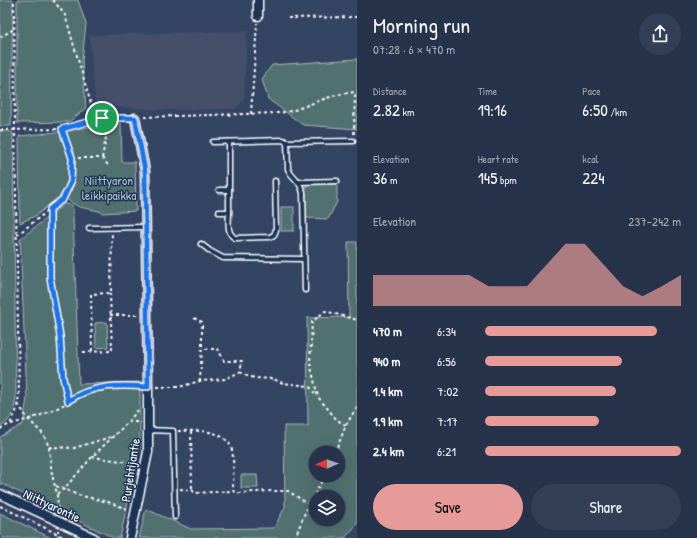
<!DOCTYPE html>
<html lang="en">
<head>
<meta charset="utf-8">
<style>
	body { margin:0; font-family:"Patrick Hand",sans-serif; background:#333f54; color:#f1f3f6; height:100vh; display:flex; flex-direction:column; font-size:15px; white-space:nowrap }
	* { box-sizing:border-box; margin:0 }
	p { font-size:13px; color:#a4aab5 }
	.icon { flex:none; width:22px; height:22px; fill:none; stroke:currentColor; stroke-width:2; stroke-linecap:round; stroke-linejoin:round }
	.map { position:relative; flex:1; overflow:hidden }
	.drawer { display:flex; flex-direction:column; background:#27334a; width:340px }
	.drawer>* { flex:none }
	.needle { width:26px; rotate:268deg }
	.fabs { position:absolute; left:309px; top:446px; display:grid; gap:8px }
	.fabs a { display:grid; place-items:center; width:36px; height:36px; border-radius:50%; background:#27334a; box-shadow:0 4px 16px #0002,0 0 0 1px #434e62; font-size:20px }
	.pin { position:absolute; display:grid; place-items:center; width:34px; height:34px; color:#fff; margin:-17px; border:2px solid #fff; border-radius:50%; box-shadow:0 1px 4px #0007 }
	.round { display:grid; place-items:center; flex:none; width:42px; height:42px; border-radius:21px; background:#333f54 }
	.headline { display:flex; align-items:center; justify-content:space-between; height:68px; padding:0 16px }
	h1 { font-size:22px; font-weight:600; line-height:30px }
	.figures { display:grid; grid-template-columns:repeat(3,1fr); gap:6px; height:68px; padding:4px 16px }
	.figures div { display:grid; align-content:center }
	.figures b { font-size:17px; font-weight:600 }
	.figures small { font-size:11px; font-weight:400 }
	.figures p { font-size:11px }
	.chart { height:112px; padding:8px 16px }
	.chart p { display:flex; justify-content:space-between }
	.chart svg { width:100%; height:72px; margin-top:4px; fill:#e69b98; opacity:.7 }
	.primary-button { display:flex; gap:8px; margin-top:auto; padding:8px 16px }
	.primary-button a { flex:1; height:46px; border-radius:24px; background:#e69b98; color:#111; font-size:16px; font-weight:600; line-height:46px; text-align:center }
	.primary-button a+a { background:#333f54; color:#f1f3f6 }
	ul { padding:0 16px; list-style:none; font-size:13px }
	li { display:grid; grid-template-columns:64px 48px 1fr; align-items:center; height:30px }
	li i { height:10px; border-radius:5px; background:#e69b98 }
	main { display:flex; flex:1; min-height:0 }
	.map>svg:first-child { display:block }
	.built { fill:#444f6b }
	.green { fill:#517170; stroke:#a8b8b8; fill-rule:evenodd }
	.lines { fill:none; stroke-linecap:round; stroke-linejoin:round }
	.service-casing { stroke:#fff; stroke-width:7 }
	.minor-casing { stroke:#fff; stroke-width:11 }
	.path { stroke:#fff; stroke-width:2; stroke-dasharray:3 3; stroke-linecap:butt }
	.service { stroke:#1d3557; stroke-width:4 }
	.minor { stroke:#1d3557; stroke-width:8 }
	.route-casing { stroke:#fff; stroke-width:8 }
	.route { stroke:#1a73e8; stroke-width:5 }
	.labels { text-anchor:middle; stroke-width:3; stroke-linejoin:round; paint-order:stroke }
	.park-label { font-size:13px; fill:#b1bfbf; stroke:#1d3557 }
	.street-label { font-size:13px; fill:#fff; stroke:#1d3557 }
</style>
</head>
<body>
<main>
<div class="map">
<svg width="357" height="538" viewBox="0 0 357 538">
	<rect width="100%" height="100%" fill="#344463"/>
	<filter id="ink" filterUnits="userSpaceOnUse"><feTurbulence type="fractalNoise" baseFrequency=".025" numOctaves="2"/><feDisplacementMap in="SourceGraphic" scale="8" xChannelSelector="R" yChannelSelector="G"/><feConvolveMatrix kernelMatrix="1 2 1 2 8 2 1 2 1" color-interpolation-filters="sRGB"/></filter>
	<g filter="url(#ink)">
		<path class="built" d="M247 31 244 99 236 109 166 110 96 106 89 35Z"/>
		<g class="green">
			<path d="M0 0H13L11 126H0Z"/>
			<path d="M17 0H78L86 24 82 61 86 108 69 122 17 123Z"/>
			<path d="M357 59V129L303 125 268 99 262 79 272 65Z"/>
			<path d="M121 123 122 162H135L136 211 102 213 99 211 79 207 69 201 68 200 61 195 37 215 20 223 19 136 68 131 87 127Z"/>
			<path d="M0 131H9L13 133 16 396C15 408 12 421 0 427Z"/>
			<path d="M337 184V202L328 219 306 218V185Z"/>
			<path d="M64 204 72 205 73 214 79 384 139 382 140 384V447L120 538H114L0 483V437L23 424 27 398 20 239Z"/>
			<rect x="281" y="207" width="13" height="24"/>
			<path d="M348 242H357V524L345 538H139L146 509 191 529 274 528 285 507 284 426H308L307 318 349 317ZM316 453H338V475H316ZM316 497H338V519H316Z"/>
			<path d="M107 322 108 347 96 348 95 323Z"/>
			<path d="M241 475H257L258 488H241Z"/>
			<path d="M0 513 51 538H2L0 533Z"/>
		</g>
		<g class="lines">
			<g class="service-casing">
				<g id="service">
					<path d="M213 142 283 140 287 142 353 141"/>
					<path d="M287 142 288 169C292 179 300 179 303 193L305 290"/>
					<path d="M299 182 337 181"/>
					<path d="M219 190H229"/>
					<path d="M219 212H229V142"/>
					<path d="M229 212C229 221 226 233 235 238L270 237 274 235 276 230 275 181"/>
					<path d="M89 228 146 227"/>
					<path d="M201 244 210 251 223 258 304 259"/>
					<path d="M148 430 173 431 175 517"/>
				</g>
			</g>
			<g class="minor-casing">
				<g id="minor">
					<path d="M258 16V0"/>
					<path d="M0 494 94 538"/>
					<path d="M130 538 148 452V387L145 171 135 118"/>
				</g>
			</g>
			<g class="path">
				<path d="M53 0 65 15 91 104 102 118"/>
				<path d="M288 18 357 17"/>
				<path d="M0 37 14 29"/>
				<path d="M251 114 257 23"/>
				<path d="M144 117 278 113C285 112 293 111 300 108 319 101 336 93 357 92"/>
				<path d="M0 130 62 129 102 118H127"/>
				<path d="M354 134 355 92"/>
				<path d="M72 158H102L110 118"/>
				<path d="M102 158 108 165"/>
				<path d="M51 209 50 277 59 336 63 377 68 400"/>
				<path d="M17 235 63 199 71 182 72 158 62 129"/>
				<path d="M110 315H139"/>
				<path d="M194 318 202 322V346L200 381"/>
				<path d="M92 351 91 294 110 293 111 290 112 233"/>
				<path d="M83 352 112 351 110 293"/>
				<path d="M240 372 254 378 273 379 283 383 309 386 317 396"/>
				<path d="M157 387H179L200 381 225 379 240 372 242 361H224L218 349H202"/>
				<path d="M18 404 28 419 44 435 49 447 52 475 57 494 58 511"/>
				<path d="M128 422H141"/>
				<path d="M11 424C26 420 41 416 55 409 69 403 79 393 94 389 109 385 125 386 140 386"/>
				<path d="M346 425 337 420 318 397 310 363 312 322 325 311 357 320"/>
				<path d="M0 429 10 424 16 412 19 396 15 130 14 0"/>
				<path d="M178 431C195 431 220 428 230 445 235 452 233 481 233 491"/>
				<path d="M191 431 192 490"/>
				<path d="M49 447 74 448 114 436"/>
				<path d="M335 453 346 425 357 407"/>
				<path d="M92 457 136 463"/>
				<path d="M56 486 78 495 108 502 127 509"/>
				<path d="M180 489 192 490 195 493 233 491 239 493 271 491H288L310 505"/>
				<path d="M57 494 64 489 92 457 125 425 140 408"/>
				<path d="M0 506 66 538"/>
				<path d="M58 538V530"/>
				<path d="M295 538 304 515 325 475"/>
			</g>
			<use href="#service" class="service"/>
			<use href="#minor" class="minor"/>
		</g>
	</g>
	<g class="lines" filter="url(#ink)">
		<g class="route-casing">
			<path id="route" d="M102 118H135L145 171 148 387C120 385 93 384 68 401L63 378 60 336 50 277V209L63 199 71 182 72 158 62 129Z"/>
		</g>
		<use href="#route" class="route"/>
	</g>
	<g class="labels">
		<g class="park-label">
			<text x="109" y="185">Niittyaron<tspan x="109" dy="15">leikkipaikka</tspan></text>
		</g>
		<g class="street-label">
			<text transform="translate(130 470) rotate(-81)" y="5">Purjehtijantie</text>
			<text transform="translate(52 505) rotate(25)" y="5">Niittyarontie</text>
		</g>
	</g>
</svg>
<div class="fabs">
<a><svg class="needle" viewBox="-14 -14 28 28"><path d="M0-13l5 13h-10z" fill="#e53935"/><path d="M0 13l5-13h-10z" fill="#a4aab5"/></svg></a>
<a><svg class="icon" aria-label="layers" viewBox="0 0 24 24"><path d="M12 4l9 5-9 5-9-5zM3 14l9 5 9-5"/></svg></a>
</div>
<div class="pin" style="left:102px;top:118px;background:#1e9e55"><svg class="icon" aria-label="arrive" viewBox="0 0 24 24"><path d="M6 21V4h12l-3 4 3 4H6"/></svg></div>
</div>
<section class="drawer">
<div class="headline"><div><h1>Morning run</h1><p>07:28 · 6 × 470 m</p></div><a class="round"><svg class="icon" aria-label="share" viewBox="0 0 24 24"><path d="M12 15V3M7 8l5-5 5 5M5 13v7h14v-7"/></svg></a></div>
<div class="figures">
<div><p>Distance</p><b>2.82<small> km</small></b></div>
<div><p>Time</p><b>19:16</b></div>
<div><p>Pace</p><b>6:50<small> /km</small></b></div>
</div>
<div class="figures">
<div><p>Elevation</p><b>36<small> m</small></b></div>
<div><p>Heart rate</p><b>145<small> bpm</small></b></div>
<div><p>kcal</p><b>224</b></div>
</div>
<div class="chart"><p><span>Elevation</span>237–242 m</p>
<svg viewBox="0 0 160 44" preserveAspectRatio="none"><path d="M0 44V25L10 25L20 25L30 25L40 25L50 25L60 32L70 32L80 32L90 19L100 6L110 6L120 19L130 32L140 38L150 32L160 25V44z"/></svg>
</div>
<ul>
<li><b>470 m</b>6:34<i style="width:88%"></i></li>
<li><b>940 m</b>6:56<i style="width:70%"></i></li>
<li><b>1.4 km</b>7:02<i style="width:67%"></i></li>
<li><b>1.9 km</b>7:17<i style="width:58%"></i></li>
<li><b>2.4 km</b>6:21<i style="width:100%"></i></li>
</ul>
<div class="primary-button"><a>Save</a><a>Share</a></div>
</section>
</main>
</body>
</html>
